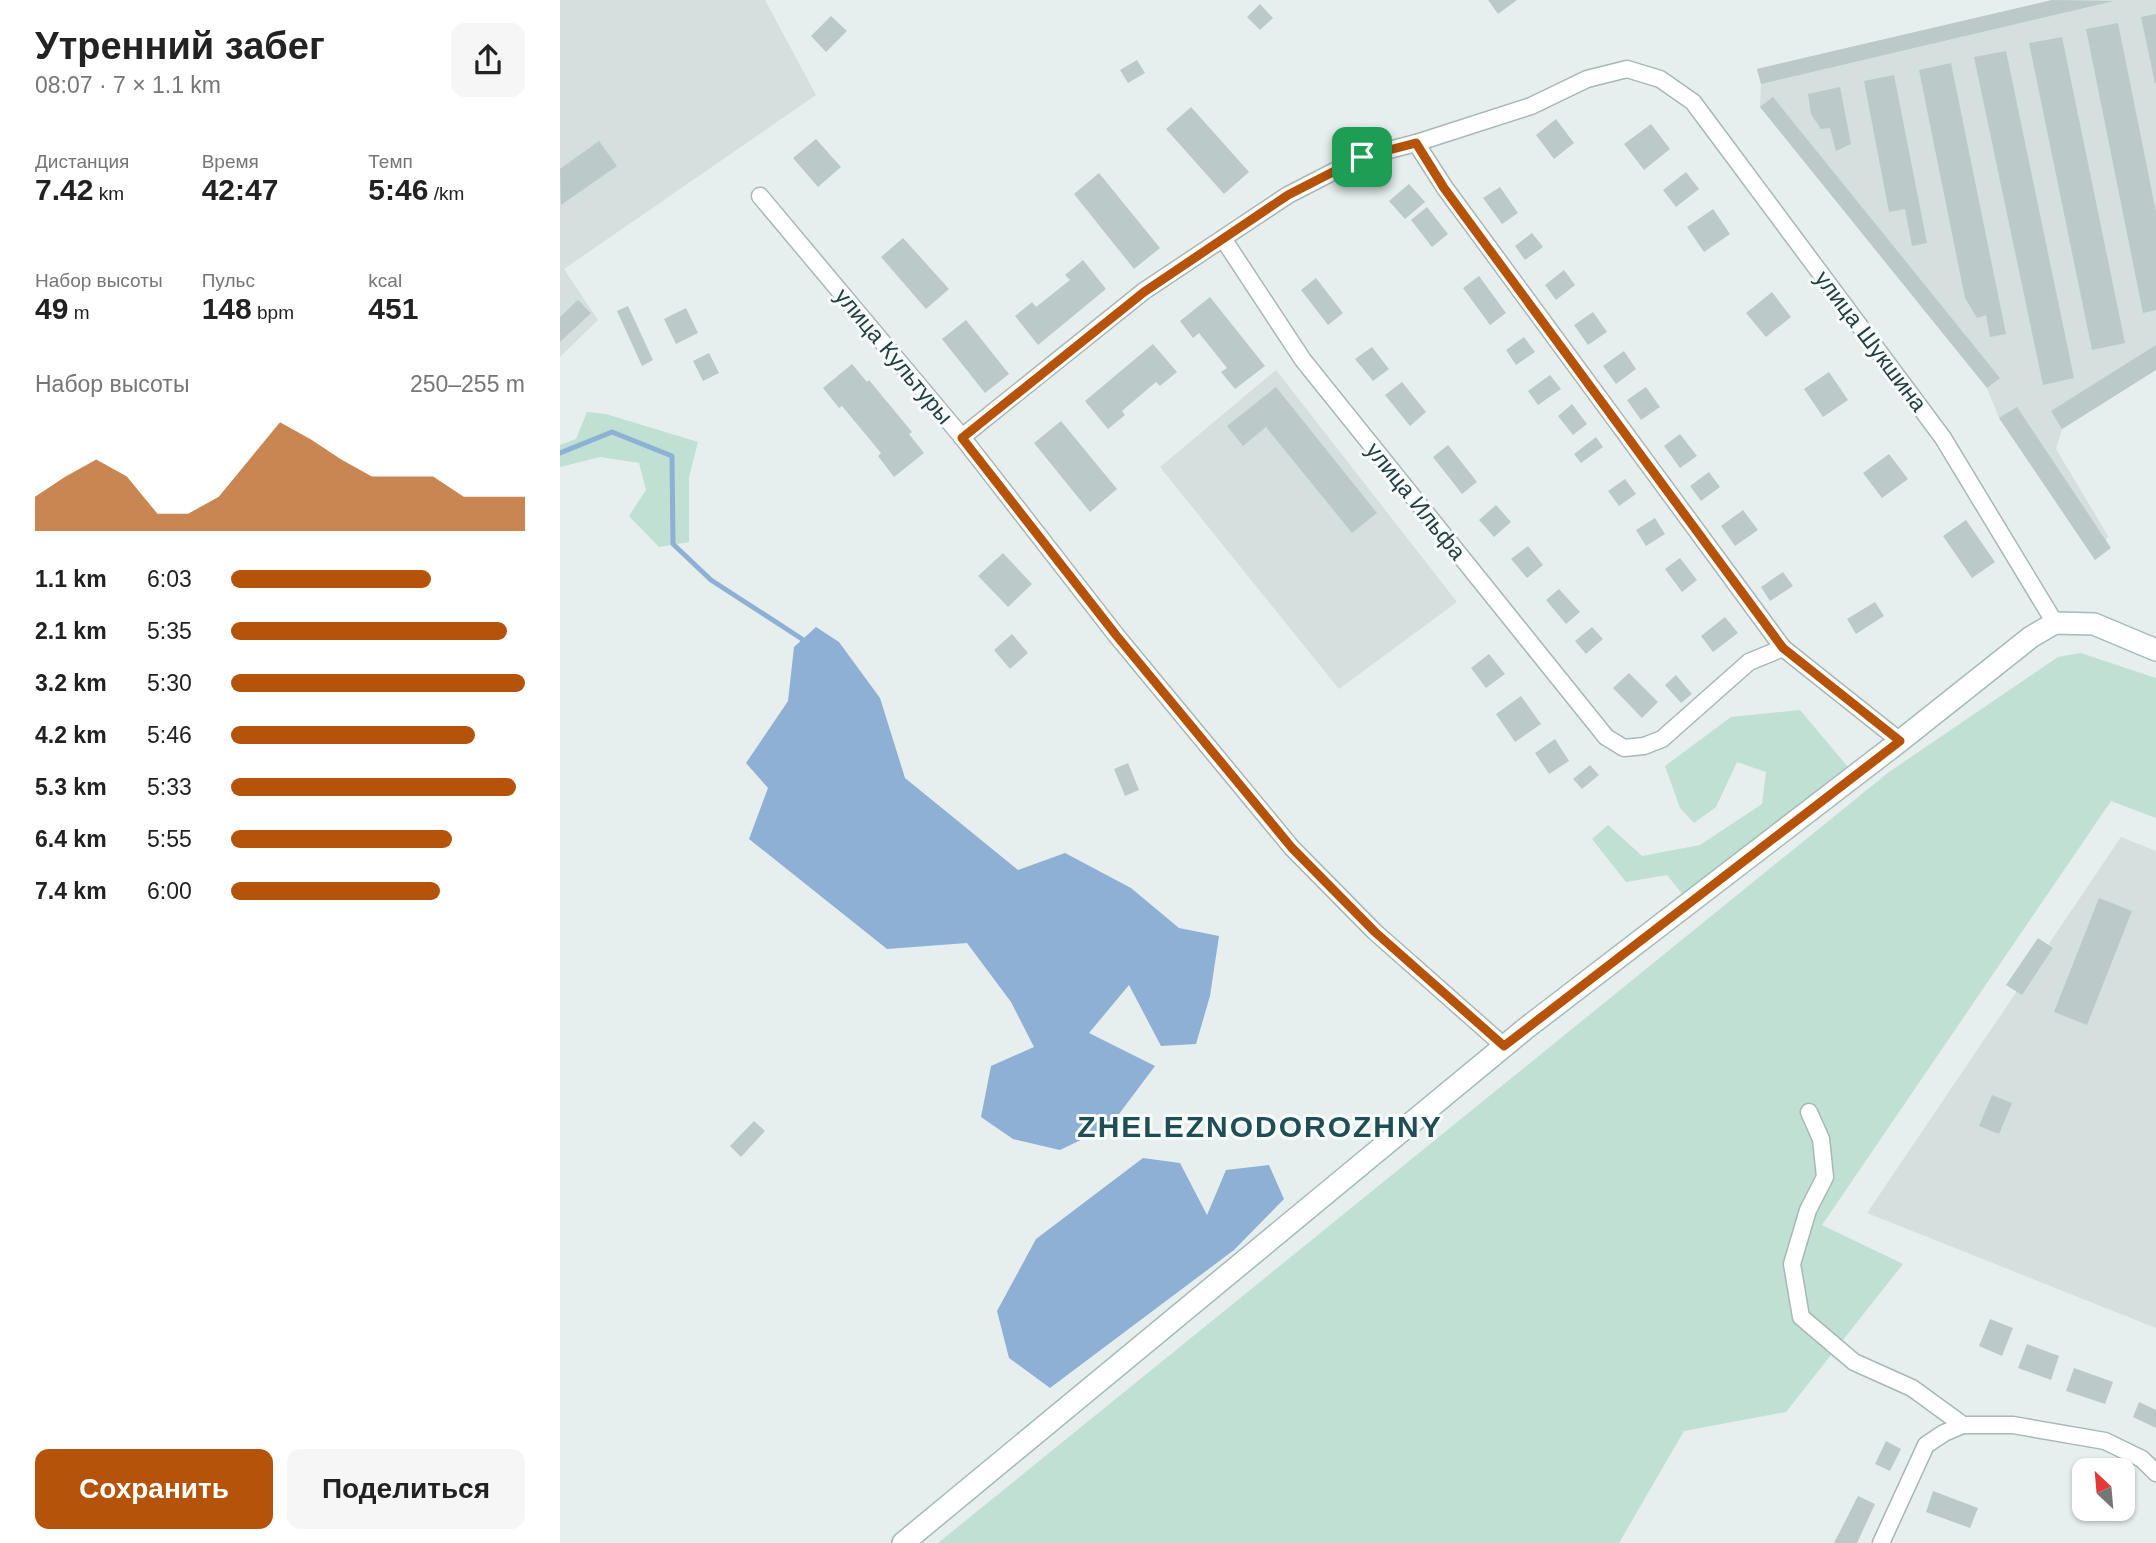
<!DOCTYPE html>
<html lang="ru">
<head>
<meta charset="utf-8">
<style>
	body { margin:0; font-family:Arial,sans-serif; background:#f6f6f6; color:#222; height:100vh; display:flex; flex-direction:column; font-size:26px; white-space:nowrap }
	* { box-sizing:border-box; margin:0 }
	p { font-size:23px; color:#767676 }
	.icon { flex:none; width:38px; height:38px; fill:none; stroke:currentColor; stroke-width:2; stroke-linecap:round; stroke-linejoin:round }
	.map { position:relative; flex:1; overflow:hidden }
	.panel { display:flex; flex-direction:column; background:#fff; width:560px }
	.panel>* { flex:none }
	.needle { width:46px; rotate:334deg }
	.tools { position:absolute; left:1512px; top:1458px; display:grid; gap:14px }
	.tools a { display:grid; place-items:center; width:63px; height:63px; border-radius:14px; background:#fff; box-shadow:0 2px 5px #0004; font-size:35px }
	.pin { position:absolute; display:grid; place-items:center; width:60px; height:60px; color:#fff; margin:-30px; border-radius:14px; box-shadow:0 4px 10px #0006 }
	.round { display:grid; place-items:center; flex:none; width:74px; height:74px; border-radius:14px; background:#f6f6f6 }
	.headline { display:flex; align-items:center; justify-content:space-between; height:119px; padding:0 35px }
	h1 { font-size:38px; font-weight:800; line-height:52px }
	.figures { display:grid; grid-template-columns:repeat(3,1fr); gap:10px; height:119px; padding:7px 35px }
	.figures div { display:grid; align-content:center }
	.figures b { font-size:30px; font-weight:800 }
	.figures small { font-size:19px; font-weight:400 }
	.figures p { font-size:19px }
	.chart { height:196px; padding:14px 35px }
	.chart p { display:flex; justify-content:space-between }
	.chart svg { width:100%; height:126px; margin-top:7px; fill:#b45309; opacity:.7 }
	.button { display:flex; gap:14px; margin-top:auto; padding:14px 35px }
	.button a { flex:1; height:80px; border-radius:14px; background:#b45309; color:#fff; font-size:28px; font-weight:800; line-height:80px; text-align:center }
	.button a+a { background:#f6f6f6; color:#222 }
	ul { padding:0 35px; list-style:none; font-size:23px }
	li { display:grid; grid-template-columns:112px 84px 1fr; align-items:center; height:52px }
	li i { height:18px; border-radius:9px; background:#b45309 }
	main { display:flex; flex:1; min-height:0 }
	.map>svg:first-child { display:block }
	.built { fill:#d4dfde }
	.green { fill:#bfe0d3 }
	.water { fill:#8eb0d4 }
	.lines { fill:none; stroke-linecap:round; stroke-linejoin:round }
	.stream { stroke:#8eb0d4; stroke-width:5 }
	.building { fill:#bbcac8 }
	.street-casing { stroke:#a8b7b7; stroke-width:19 }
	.secondary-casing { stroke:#a4bbbb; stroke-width:24 }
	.street { stroke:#fff; stroke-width:16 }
	.secondary { stroke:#fff; stroke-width:21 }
	.route-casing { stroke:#fff; stroke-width:14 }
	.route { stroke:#b45309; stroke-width:9 }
	.labels { text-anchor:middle; stroke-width:6; stroke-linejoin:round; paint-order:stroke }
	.street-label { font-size:23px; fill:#243f42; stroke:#f7fbfa }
	.district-label { font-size:30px; font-weight:bold; letter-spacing:2px; fill:#1f4f55; stroke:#f7fbfa }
</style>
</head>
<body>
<main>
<section class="panel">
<div class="headline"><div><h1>Утренний забег</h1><p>08:07 · 7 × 1.1 km</p></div><a class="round"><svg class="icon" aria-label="share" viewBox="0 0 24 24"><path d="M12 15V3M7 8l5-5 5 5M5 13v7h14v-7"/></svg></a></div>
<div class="figures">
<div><p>Дистанция</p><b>7.42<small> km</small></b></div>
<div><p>Время</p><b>42:47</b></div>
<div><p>Темп</p><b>5:46<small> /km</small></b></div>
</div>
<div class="figures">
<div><p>Набор высоты</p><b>49<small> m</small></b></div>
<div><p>Пульс</p><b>148<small> bpm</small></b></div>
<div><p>kcal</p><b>451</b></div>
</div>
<div class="chart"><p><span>Набор высоты</span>250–255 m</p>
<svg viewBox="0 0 160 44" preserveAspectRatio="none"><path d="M0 44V32L10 25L20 19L30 25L40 38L50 38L60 32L70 19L80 6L90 12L100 19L110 25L120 25L130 25L140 32L150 32L160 32V44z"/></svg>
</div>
<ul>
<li><b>1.1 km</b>6:03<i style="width:68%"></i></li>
<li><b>2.1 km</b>5:35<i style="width:94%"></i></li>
<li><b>3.2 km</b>5:30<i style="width:100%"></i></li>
<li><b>4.2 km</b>5:46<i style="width:83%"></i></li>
<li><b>5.3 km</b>5:33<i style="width:97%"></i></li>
<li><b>6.4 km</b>5:55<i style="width:75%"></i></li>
<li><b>7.4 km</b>6:00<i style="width:71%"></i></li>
</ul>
<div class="button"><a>Сохранить</a><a>Поделиться</a></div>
</section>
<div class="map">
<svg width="1596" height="1543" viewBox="0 0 1596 1543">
	<rect width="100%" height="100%" fill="#e6efee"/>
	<g class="built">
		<path d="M0 0H205L256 95 4 269 38 320 0 357Z"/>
		<path d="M1492 0H1596V370L1502 429 1496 449 1548 536 1535 560 1439 418 1427 388 1200 107 1201 84 1197 69Z"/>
		<path d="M716 370 897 602 779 689 600 467Z"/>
		<path d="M1561 837 1596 851V1328L1307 1213Z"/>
	</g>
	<g class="green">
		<path d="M27 412 46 414 138 442 129 477V542L99 547 69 516 86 490 79 463 40 457 0 467V445L16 439Z"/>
		<path d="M1521 653 1596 678V818L1551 801 1262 1225 1343 1264 1226 1412 1124 1431 1059 1543H378L1329 772 1498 657Z"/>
		<path d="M1240 710 1288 767 1123 895 1107 875 1066 882 1032 839 1048 825 1082 856 1140 845 1202 804 1206 772 1177 762 1156 807 1134 823 1120 808 1105 766 1171 717Z"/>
	</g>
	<g class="water">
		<path d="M256 627 279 642 320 698 345 778 458 870 505 853 571 888 619 928 659 936 650 996 636 1044 601 1046 569 985 529 1033 595 1066 550 1126 500 1150 453 1139 421 1117 431 1066 474 1047 451 1002 407 943 327 949 189 839 208 788 186 763 228 701 234 647Z"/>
		<path d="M583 1158 620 1163 647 1215 666 1170 709 1165 724 1199 674 1250 490 1388 449 1358 437 1311 476 1239Z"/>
	</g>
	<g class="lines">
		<path class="stream" d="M0 453 52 432 112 456 113 544 151 580 242 639 244 644"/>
	</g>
	<g class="building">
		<path d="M928 0H957L938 14Z"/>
		<path d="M1492 0 1554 1 1201 84 1197 69Z"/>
		<path d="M700 4 713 18 700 30 687 17Z"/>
		<path d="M1596 14V83H1595L1581 17Z"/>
		<path d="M271 16 287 31 266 52 251 36Z"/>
		<path d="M1558 23 1596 212V310L1583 313 1526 29Z"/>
		<path d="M1502 37 1565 343 1532 350 1469 43Z"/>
		<path d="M1446 51 1514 378 1483 385 1414 57Z"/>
		<path d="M577 60 585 73 568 83 560 70Z"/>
		<path d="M1391 63 1446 334 1430 337 1426 315 1417 318 1405 298 1359 70Z"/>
		<path d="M1334 75 1367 243 1352 246 1345 209 1329 212 1304 81Z"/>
		<path d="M1280 87 1291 144 1276 151 1270 128 1261 129 1251 114 1248 94Z"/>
		<path d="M1213 97 1440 378 1427 388 1200 107Z"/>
		<path d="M631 107 689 172 664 194 606 129Z"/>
		<path d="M996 119 1014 143 994 159 976 135Z"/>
		<path d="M1091 124 1110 149 1084 170 1064 144Z"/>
		<path d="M256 139 281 167 258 187 233 158Z"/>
		<path d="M39 141 57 166 1 205 0 169Z"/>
		<path d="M1126 172 1139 189 1116 207 1103 190Z"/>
		<path d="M539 173 600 248 574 269 514 194Z"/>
		<path d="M849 184 865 202 845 219 829 201Z"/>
		<path d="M940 187 958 213 942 224 923 198Z"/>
		<path d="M867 207 888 234 872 247 851 220Z"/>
		<path d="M1153 209 1170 234 1144 252 1127 227Z"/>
		<path d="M972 233 983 247 965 260 955 246Z"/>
		<path d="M343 238 389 289 366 309 321 257Z"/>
		<path d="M523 260 546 289 478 345 455 316 472 302 476 307 510 280 505 275Z"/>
		<path d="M1004 270 1015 285 996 300 985 285Z"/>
		<path d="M919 276 946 313 930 325 903 288Z"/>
		<path d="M756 278 783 313 768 325 741 290Z"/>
		<path d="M1212 292 1231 317 1206 337 1186 313Z"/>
		<path d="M650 297 705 366 675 389 661 372 667 368 639 333 633 338 620 321Z"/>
		<path d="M18 300 31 313 0 342V317Z"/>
		<path d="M68 306 93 360 82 366 57 311Z"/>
		<path d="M126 308 138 333 116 344 104 319Z"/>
		<path d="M1033 312 1047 332 1028 345 1014 325Z"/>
		<path d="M406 320 449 374 425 393 382 339Z"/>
		<path d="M964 337 975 352 956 365 946 350Z"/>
		<path d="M593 344 617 372 600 386 596 382 562 411 565 415 548 429 525 401Z"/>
		<path d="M1596 345V370L1502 429 1491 411Z"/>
		<path d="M812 347 829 369 813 381 795 359Z"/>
		<path d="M1064 351 1076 369 1056 384 1043 366Z"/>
		<path d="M149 353 159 373 143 381 133 361Z"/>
		<path d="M292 364 307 382 309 380 352 432 349 434 364 453 334 477 318 456 321 453 282 406 279 408 263 388Z"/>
		<path d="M1269 372 1288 400 1263 417 1244 389Z"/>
		<path d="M990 375 1001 389 978 405 968 391Z"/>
		<path d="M842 382 866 412 850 426 825 395Z"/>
		<path d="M716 387 817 513 792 533 706 427 683 446 667 426Z"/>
		<path d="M1086 387 1100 407 1081 420 1067 400Z"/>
		<path d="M1012 404 1027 424 1013 435 998 416Z"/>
		<path d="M1457 407 1551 548 1535 560 1439 418Z"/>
		<path d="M501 421 557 489 530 512 474 443Z"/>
		<path d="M1120 434 1137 456 1120 468 1104 446Z"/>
		<path d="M1036 437 1043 447 1021 463 1014 454Z"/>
		<path d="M888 445 917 482 902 494 873 457Z"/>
		<path d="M1329 454 1348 479 1322 498 1303 473Z"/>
		<path d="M1149 472 1160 487 1141 501 1130 486Z"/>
		<path d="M1065 479 1076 494 1059 506 1048 491Z"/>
		<path d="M936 505 951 522 934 537 919 520Z"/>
		<path d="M1183 510 1198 530 1175 546 1161 526Z"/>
		<path d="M1095 518 1105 534 1086 546 1076 530Z"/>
		<path d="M1406 520 1435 562 1412 578 1383 536Z"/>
		<path d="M968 546 983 565 967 578 951 559Z"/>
		<path d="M443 553 472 584 448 607 418 576Z"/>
		<path d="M1120 558 1137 580 1122 592 1105 569Z"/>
		<path d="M1223 572 1233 586 1210 601 1201 587Z"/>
		<path d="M999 589 1020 612 1006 624 986 600Z"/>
		<path d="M1315 602 1324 616 1296 634 1287 619Z"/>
		<path d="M1165 617 1178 633 1153 652 1141 636Z"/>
		<path d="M1032 627 1043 639 1026 654 1015 641Z"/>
		<path d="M452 634 468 653 450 669 434 650Z"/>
		<path d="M929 654 945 674 926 688 911 668Z"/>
		<path d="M1069 673 1098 702 1082 718 1053 688Z"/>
		<path d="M1116 675 1132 694 1121 703 1105 685Z"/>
		<path d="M961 696 981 724 955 742 936 714Z"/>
		<path d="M995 739 1009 761 989 774 975 753Z"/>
		<path d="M568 763 579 790 565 796 554 769Z"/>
		<path d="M1030 765 1039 775 1022 789 1013 779Z"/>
		<path d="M1539 898 1572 911 1527 1025 1494 1012Z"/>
		<path d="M1478 938 1493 948 1462 995 1446 985Z"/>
		<path d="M1432 1095 1452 1103 1439 1134 1419 1126Z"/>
		<path d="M194 1121 205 1131 181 1157 170 1146Z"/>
		<path d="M1430 1319 1453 1328 1442 1356 1419 1346Z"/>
		<path d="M1467 1344 1499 1356 1491 1380 1458 1368Z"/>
		<path d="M1514 1368 1553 1382 1545 1404 1506 1391Z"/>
		<path d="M1579 1402 1596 1410V1428L1573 1417Z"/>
		<path d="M1326 1441 1341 1449 1330 1471 1315 1464Z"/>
		<path d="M1373 1491 1418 1508 1410 1528 1366 1512Z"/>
		<path d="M1298 1496 1315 1504 1297 1543H1274Z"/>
	</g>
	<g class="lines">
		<g class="street-casing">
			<g id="street">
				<path d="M856 143 885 188 1223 648"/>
				<path d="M200 196 402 437 556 635 732 848 815 932 944 1046"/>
				<path d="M664 240 743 360 1046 737 1064 748 1084 746 1102 739 1189 662 1223 648 1340 741"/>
				<path d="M402 437 584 291 728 195 802 157 856 143 971 106 1027 79 1067 69 1100 79 1133 102 1383 438 1495 623"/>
				<path d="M1249 1112 1261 1139 1265 1177 1248 1210 1232 1264 1241 1317 1294 1362 1352 1388 1403 1425"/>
				<path d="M1321 1543 1366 1445 1384 1433 1403 1425H1453L1545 1441 1582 1459 1596 1473"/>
			</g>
		</g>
		<g class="secondary-casing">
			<path id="secondary" d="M343 1543 965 1029 1340 741 1471 637 1495 623 1534 624 1596 650"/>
		</g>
		<use href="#street" class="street"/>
		<use href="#secondary" class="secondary"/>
	</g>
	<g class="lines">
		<g class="route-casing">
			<path id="route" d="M856 143 884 188 1223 648 1340 741 944 1046 815 932 732 848 556 635 402 438 584 292 728 195 802 157Z"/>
		</g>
		<use href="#route" class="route"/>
	</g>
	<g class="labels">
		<g class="street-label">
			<text transform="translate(1311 341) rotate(53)" y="8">улица Шукшина</text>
			<text transform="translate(334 356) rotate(50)" y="8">улица Культуры</text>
			<text transform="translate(856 501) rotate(51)" y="8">улица Ильфа</text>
		</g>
		<g class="district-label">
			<text x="700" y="1137">ZHELEZNODOROZHNY</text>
		</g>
	</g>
</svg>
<div class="tools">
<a><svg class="needle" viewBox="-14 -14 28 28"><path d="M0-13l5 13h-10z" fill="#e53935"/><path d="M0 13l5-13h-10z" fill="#767676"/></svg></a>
</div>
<div class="pin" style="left:802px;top:157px;background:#1e9e55"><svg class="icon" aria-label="arrive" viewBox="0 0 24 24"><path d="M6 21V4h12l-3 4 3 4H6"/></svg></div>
</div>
</main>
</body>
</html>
